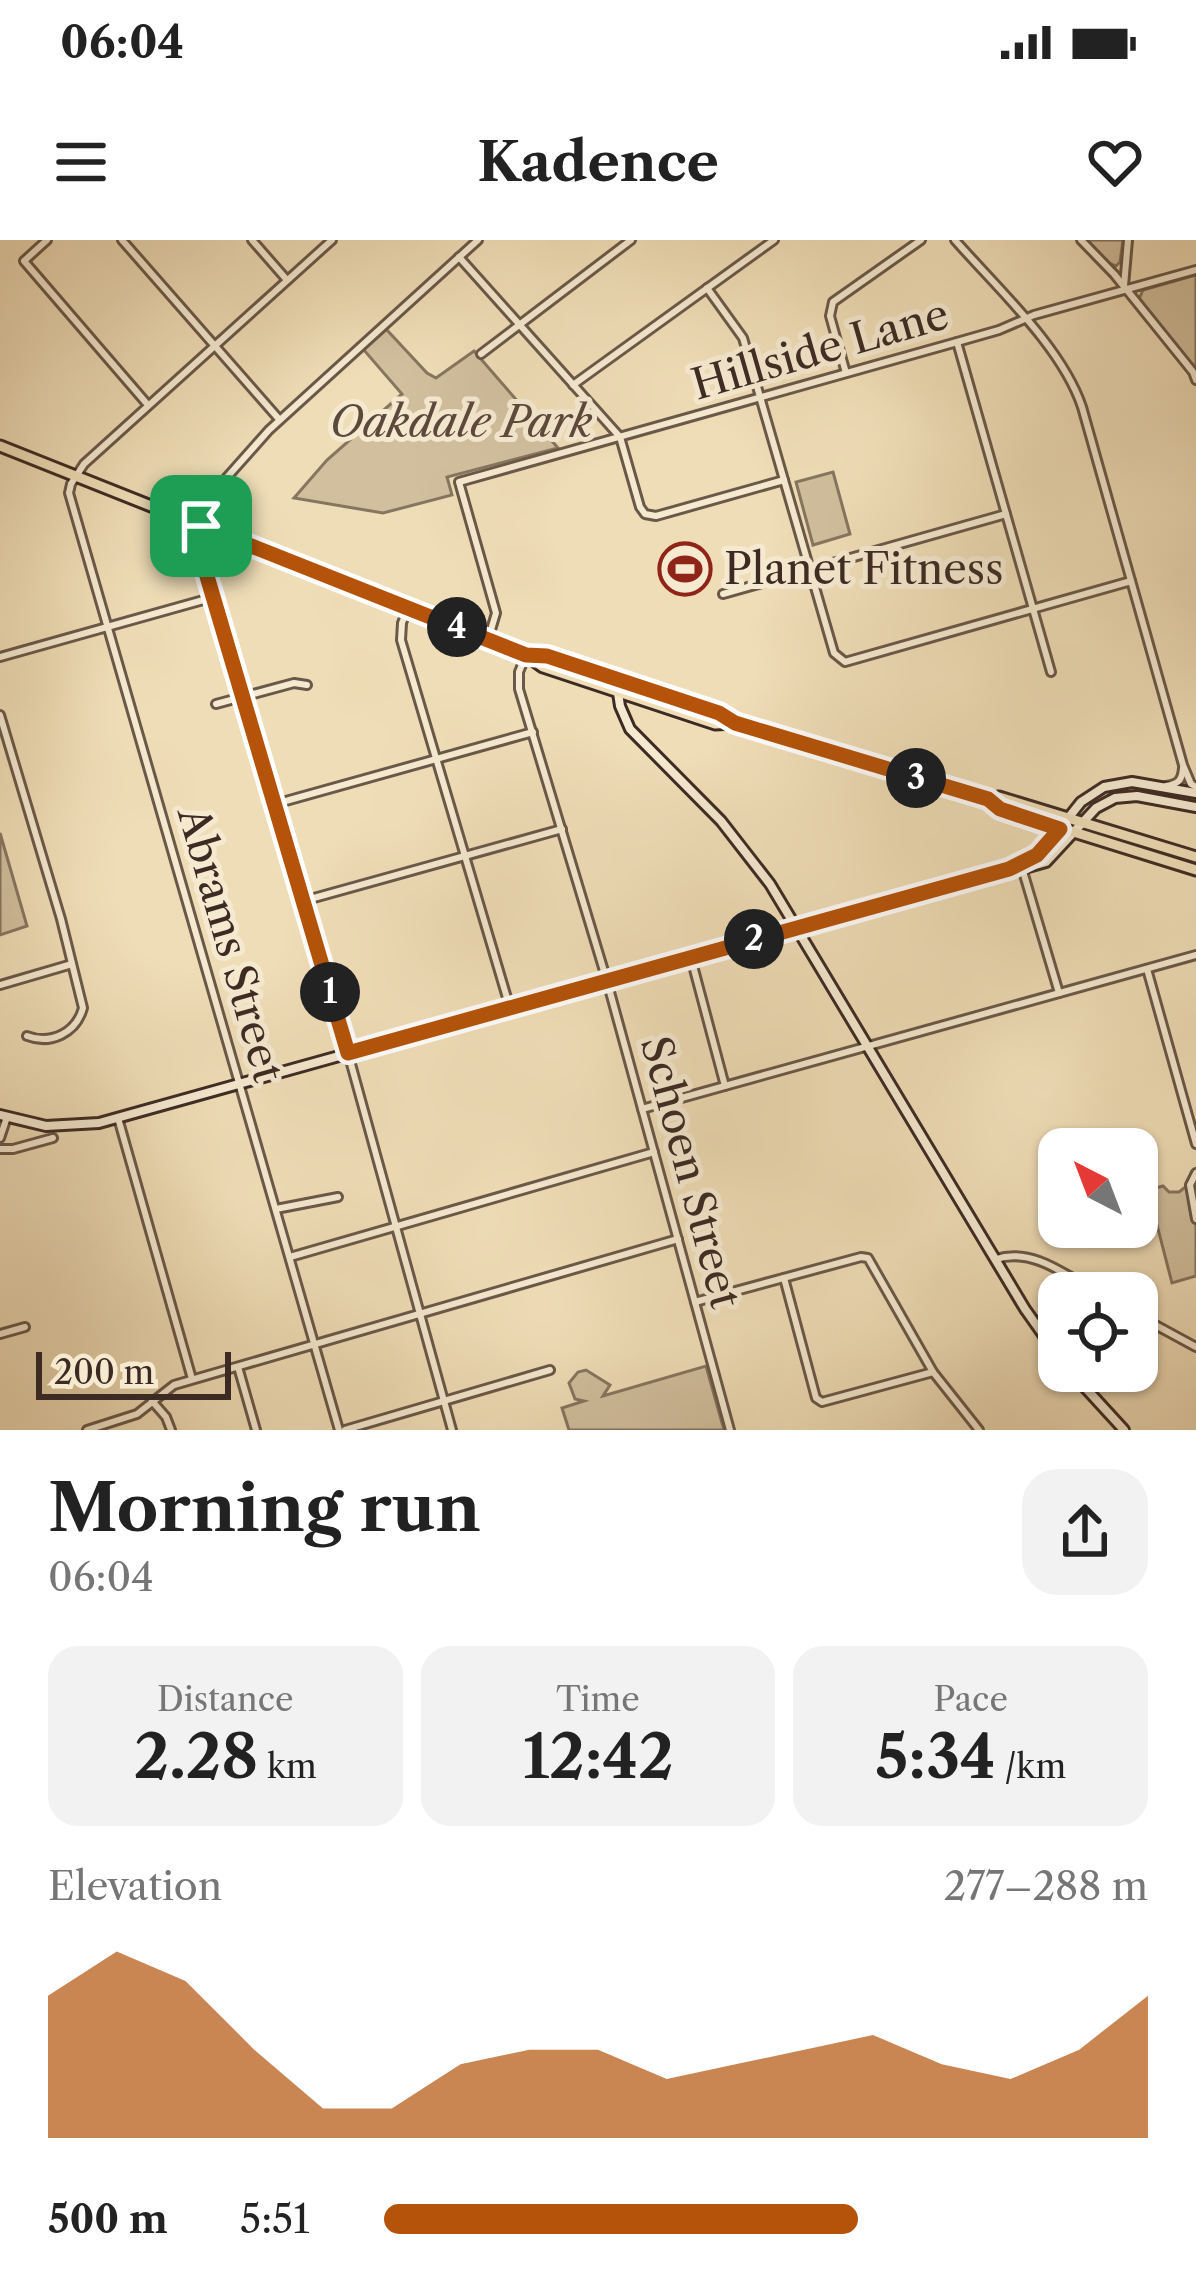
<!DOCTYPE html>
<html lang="en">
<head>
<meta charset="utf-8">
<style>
	body { margin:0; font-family:"Libre Caslon Text",serif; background:#f2f2f2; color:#222; height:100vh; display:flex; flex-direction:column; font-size:45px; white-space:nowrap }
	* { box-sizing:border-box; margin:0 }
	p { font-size:39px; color:#767676 }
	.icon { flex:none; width:66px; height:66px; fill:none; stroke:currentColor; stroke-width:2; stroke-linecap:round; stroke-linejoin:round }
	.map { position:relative; height:1190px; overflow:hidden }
	.panel { display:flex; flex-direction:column; background:#fff; flex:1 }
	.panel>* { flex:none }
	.needle { width:78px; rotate:318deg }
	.controls { position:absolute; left:1038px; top:888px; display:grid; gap:24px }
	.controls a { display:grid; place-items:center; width:120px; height:120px; border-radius:24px; background:#fff; box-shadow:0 3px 9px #0004; font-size:60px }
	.scale { position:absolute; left:36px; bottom:30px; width:195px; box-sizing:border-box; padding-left:12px; border:6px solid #3d2b23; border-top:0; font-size:33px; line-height:42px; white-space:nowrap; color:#3d2b23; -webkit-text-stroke:9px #f5e9d0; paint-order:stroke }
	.pin { position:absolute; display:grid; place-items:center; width:102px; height:102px; color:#fff; margin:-51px; border-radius:24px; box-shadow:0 6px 18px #0006 }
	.km { position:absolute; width:60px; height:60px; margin:-30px; border-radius:50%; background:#222; color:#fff; font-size:33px; line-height:60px; text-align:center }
	.round { display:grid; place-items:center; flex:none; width:126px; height:126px; border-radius:36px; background:#f2f2f2 }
	.headline { display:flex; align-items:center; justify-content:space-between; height:204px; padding:0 48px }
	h1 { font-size:66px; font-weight:800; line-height:90px }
	.figures { display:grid; grid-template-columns:repeat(3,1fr); gap:18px; height:204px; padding:12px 48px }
	.figures div { display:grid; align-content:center; border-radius:30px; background:#f2f2f2; text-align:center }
	.figures b { font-size:60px; font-weight:800 }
	.figures small { font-size:33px; font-weight:400 }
	.figures p { font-size:33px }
	.chart { height:336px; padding:24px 48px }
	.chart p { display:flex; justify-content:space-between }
	.chart svg { width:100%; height:216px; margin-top:12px; fill:#b45309; opacity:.7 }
	ul { padding:0 48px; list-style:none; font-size:39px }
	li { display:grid; grid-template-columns:192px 144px 1fr; align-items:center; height:90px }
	li i { height:30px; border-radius:15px; background:#b45309 }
	.status { display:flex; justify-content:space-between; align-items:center; height:84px; padding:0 60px; background:#fff; direction:ltr }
	.status svg { height:33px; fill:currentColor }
	header { display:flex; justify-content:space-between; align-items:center; height:156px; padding:0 48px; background:#fff; font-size:54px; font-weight:800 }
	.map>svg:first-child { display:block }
	.green { fill:#d1bf9e; stroke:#877560; stroke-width:3 }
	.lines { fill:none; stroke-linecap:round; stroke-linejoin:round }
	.street-casing { stroke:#6a5848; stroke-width:12 }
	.secondary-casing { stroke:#3d2b23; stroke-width:14 }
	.primary-casing { stroke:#3d2b23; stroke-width:15 }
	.street { stroke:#f5e9d0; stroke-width:6 }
	.secondary { stroke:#f5e9d0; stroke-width:8 }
	.primary { stroke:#efddb7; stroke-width:9 }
	.route-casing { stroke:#fff; stroke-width:24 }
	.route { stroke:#b45309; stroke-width:15 }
	.labels { text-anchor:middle; stroke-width:10; stroke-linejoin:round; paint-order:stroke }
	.street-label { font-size:42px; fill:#3d2b23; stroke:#f5e9d0 }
	.park-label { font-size:42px; font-style:italic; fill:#5b493c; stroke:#f5e9d0 }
	.poi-label { font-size:42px; fill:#3d2b23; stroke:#f5e9d0; text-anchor:start }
</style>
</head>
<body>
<div class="status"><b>06:04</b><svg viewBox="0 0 49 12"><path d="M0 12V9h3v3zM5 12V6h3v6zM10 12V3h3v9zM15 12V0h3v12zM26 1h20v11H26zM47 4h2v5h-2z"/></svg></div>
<header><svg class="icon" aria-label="menu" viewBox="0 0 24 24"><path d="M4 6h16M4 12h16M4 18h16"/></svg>Kadence<svg class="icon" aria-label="heart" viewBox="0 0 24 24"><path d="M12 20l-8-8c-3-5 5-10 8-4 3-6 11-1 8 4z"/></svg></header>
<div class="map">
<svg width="1196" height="1190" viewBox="0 0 1196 1190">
	<rect width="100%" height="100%" fill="#efddb7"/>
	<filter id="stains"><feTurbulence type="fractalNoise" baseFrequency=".00167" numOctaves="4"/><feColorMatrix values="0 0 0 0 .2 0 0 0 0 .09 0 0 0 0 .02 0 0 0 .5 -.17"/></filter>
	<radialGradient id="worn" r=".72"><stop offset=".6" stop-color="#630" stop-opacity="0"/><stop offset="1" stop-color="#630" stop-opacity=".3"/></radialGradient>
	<g class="green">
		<path d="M1086 0H1123L1120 22 1116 26 1108 23Z"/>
		<path d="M1196 35V129L1139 59 1143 50Z"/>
		<path d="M386 89 427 133 436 138 474 111 558 208 447 237 452 255 383 273 294 258 327 220 402 154 363 109Z"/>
		<path d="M833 232 850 294 813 305 796 242Z"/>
		<path d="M0 593 27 686 0 695Z"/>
		<path d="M1196 939V1036L1172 1043 1148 950 1163 946 1169 952H1179Z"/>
		<path d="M706 1126 724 1190H569L562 1168 584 1161 575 1159 569 1143 578 1132 586 1130 610 1145 603 1156Z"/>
	</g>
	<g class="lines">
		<g class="street-casing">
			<g id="street">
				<path d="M47 0 24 21 148 165"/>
				<path d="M122 0 278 178"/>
				<path d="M252 0 287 40"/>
				<path d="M332 0 84 224 71 244 69 253 339 1190"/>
				<path d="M955 0C997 48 1062 107 1082 167L1183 525 1191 544 1196 547"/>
				<path d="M1081 0 1114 34 1193 132 1196 140"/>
				<path d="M459 17 620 197 640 267 645 274 656 276 784 240"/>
				<path d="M1124 46 1128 0"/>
				<path d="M707 48 743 98 834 413 845 422 1131 341"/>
				<path d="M957 102 1051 432"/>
				<path d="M481 114 631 0"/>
				<path d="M846 133 830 76 833 62 921 0"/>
				<path d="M573 145 774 0"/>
				<path d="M723 354 1006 274"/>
				<path d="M408 368 402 383 401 400 510 768"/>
				<path d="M488 400 496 373 459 242 957 102 999 90 1034 75 1196 30"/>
				<path d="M526 415 519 432V449L607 741 730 1190"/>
				<path d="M0 417 214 357"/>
				<path d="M216 464 294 443 307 445"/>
				<path d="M0 475 61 679 83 768C76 793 51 805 27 796"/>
				<path d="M1166 546C1178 544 1182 541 1183 528"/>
				<path d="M275 564 533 492"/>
				<path d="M1022 628 1059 753"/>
				<path d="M303 661 562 589"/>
				<path d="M691 718 725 846"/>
				<path d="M1147 729 1196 904"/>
				<path d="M0 745 72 724"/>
				<path d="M642 869 1196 715"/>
				<path d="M118 878 192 1139"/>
				<path d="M0 898 7 877"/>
				<path d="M0 909H13L53 898"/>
				<path d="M1196 933 1190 945 1196 979"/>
				<path d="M276 969 338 957"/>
				<path d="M290 1017 654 912"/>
				<path d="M996 1019C1033 1007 1067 1036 1098 1053"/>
				<path d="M784 1038 816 1158 822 1162 933 1132"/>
				<path d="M695 1062 861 1017 868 1018 933 1132 979 1190"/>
				<path d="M1137 1075 1196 1107"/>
				<path d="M0 1094 25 1087"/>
				<path d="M238 1127 256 1190"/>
				<path d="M152 1161 166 1177 171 1190"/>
				<path d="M87 1190 137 1174 174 1145 678 999"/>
				<path d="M345 1190 550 1130"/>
				<path d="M452 1190 348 813 198 303 213 253 269 190 478 0"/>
			</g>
		</g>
		<g class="secondary-casing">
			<g id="secondary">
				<path d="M621 441 618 453 620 466 630 489 721 581 770 644 1025 1069 1059 1117"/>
				<path d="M1011 632 1046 622 1096 568 1115 558 1137 556 1196 567"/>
				<path d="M0 875 46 886 99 883 1009 629 1043 610 1081 562 1104 547 1132 542 1196 553"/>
				<path d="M1070 1131 1124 1190"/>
			</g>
		</g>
		<g class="primary-casing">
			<g id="primary">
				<path d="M0 206 526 415 543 427 715 484 735 483"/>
				<path d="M526 415 547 416 719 473 735 483 988 559 999 557 1196 617"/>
				<path d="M988 559 1000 569 1196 630"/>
			</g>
		</g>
		<use href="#street" class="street"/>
		<use href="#secondary" class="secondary"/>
		<use href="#primary" class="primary"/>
	</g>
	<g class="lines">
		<g class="route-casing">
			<path id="route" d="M201 286 526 415 547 416 719 473 735 483 988 559 1000 569 1060 589 1037 615 1009 629 348 813 201 316 198 303Z"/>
		</g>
		<use href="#route" class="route"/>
	</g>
	<defs>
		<g id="stadium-ring" transform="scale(2.7)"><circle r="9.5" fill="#f5e9d0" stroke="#8f2418" stroke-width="1.5"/><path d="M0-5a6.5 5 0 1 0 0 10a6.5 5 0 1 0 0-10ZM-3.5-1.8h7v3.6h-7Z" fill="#8f2418"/></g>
	</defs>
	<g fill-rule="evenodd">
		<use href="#stadium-ring" x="685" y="329"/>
	</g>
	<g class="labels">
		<g class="street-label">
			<text transform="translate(820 109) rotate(-16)" y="15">Hillside Lane</text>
			<text transform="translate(231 704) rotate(74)" y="15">Abrams Street</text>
			<text transform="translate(691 932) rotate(75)" y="15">Schoen Street</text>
		</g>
		<g class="park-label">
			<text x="461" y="197">Oakdale Park</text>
		</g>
		<g class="poi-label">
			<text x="724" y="344">Planet Fitness</text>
		</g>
	</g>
	<rect width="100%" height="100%" filter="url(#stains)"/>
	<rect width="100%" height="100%" fill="url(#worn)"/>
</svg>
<div class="controls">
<a><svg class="needle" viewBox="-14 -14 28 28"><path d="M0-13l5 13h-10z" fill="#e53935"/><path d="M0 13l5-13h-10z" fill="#767676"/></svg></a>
<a><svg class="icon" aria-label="locate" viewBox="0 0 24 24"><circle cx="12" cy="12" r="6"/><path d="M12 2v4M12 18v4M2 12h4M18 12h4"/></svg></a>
</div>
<div class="scale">200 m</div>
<div class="pin" style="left:201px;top:286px;background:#1e9e55"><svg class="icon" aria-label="arrive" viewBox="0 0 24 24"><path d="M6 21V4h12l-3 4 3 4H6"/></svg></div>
<b class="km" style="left:330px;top:752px">1</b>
<b class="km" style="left:754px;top:699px">2</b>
<b class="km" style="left:916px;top:538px">3</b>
<b class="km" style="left:457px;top:387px">4</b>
</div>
<section class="panel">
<div class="headline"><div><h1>Morning run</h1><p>06:04</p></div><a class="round"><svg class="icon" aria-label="share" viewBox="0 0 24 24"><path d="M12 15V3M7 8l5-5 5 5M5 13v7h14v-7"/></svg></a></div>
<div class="figures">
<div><p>Distance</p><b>2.28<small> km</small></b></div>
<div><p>Time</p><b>12:42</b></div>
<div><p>Pace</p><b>5:34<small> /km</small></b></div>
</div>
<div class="chart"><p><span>Elevation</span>277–288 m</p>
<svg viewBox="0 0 160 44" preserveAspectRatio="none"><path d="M0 44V15L10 6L20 12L30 26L40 38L50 38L60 29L70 26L80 26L90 32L100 29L110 26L120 23L130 29L140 32L150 26L160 15V44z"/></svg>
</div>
<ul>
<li><b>500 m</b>5:51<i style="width:62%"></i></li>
</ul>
</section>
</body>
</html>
